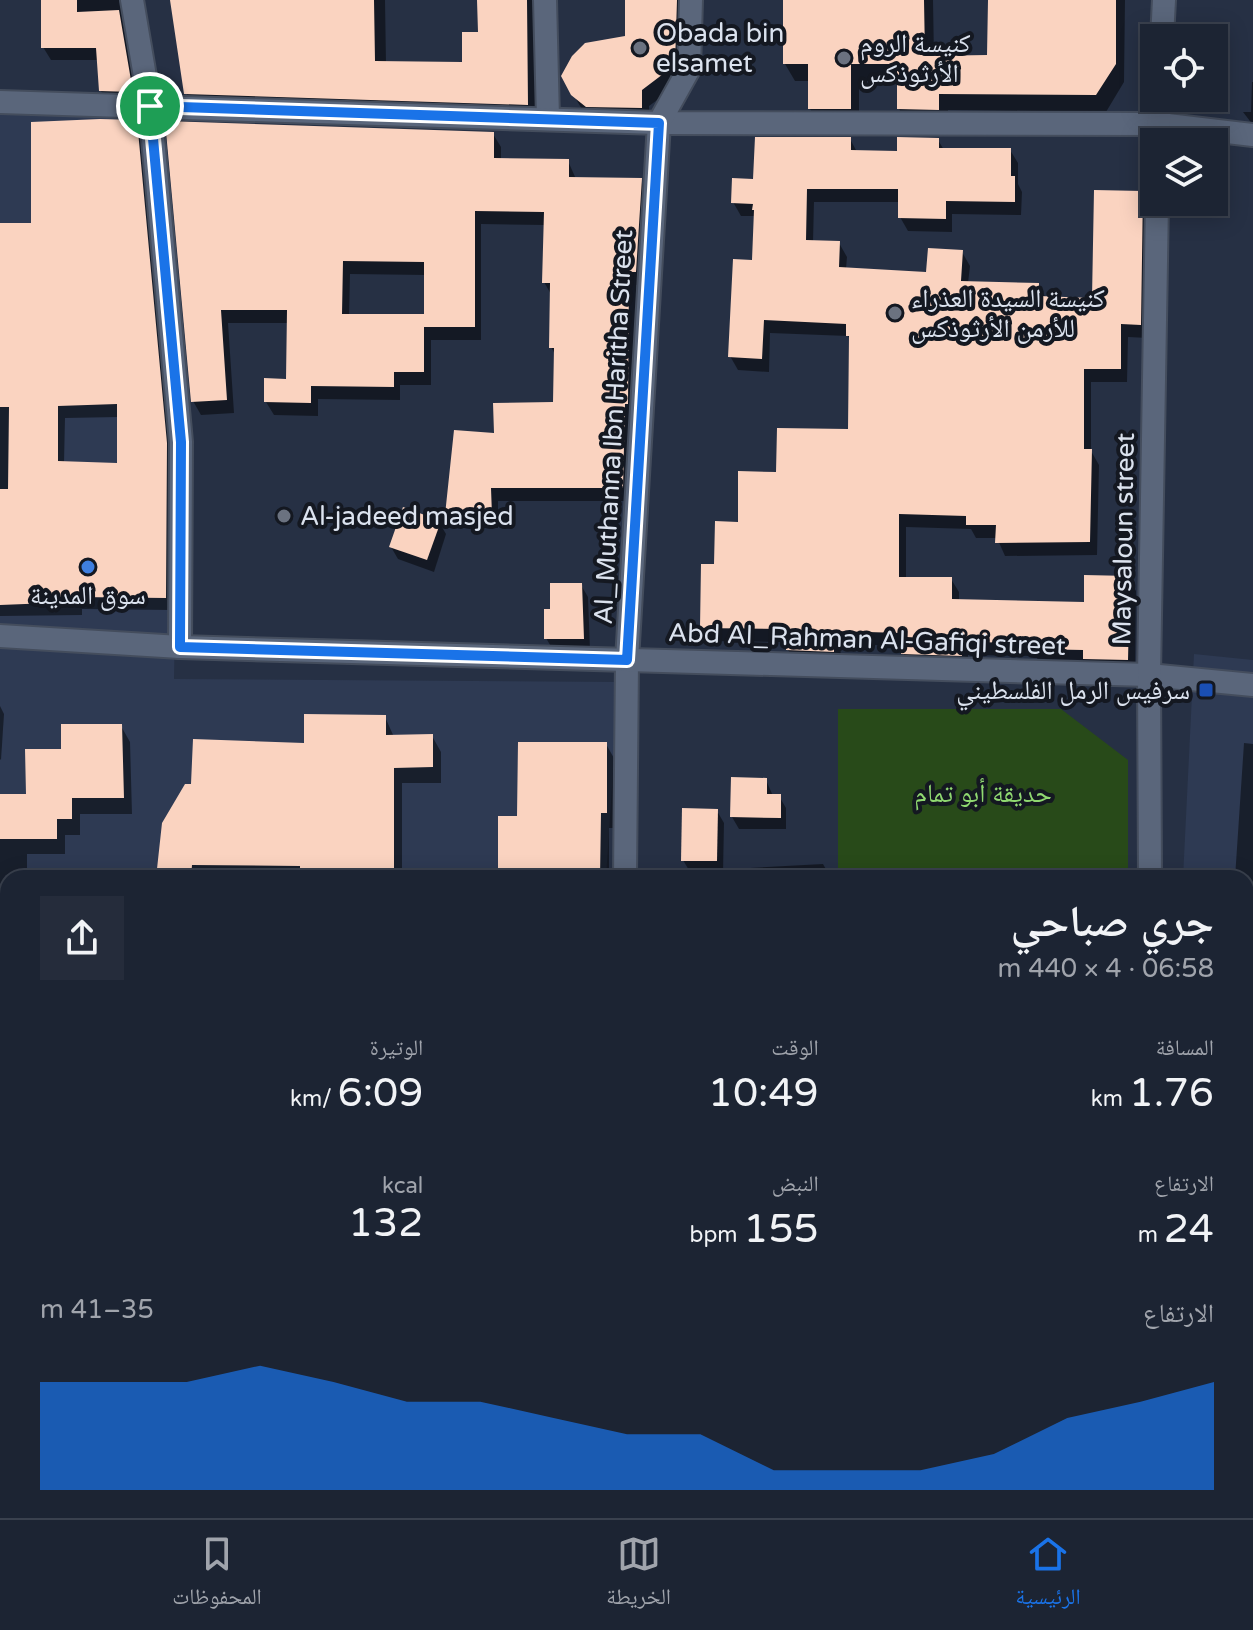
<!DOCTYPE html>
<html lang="ar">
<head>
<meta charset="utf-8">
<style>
	body { margin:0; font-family:"Varela Round","Noto Naskh Arabic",sans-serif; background:#252c3b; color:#f1f3f6; direction:rtl; height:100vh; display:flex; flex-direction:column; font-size:30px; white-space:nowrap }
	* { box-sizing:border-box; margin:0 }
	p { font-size:26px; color:#a0a4ac }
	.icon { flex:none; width:44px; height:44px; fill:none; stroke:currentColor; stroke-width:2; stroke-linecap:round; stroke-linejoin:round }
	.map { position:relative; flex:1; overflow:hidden; direction:ltr }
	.sheet { position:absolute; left:0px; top:870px; width:1254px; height:648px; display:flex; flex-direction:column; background:#1c2433; border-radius:24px 24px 0 0; box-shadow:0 4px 20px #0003,0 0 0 2px #3a414e; direction:rtl }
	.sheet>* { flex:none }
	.tools { position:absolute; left:1140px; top:24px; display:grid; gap:16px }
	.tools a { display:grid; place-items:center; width:88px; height:88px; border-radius:0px; background:#1c2433; box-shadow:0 4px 20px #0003,0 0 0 2px #3a414e; font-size:40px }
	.pin { position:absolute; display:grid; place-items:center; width:68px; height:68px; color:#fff; margin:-34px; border:4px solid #fff; border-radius:50%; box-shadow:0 2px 8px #0007 }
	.round { display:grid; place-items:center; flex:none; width:84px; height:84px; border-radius:0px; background:#252c3b }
	.headline { display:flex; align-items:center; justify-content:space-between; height:136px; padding:0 40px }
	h1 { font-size:44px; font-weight:600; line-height:60px }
	.metrics { display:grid; grid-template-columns:repeat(3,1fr); gap:12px; height:136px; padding:8px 40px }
	.metrics div { display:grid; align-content:center }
	.metrics b { font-size:40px; font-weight:600 }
	.metrics small { font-size:22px; font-weight:400 }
	.metrics p { font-size:22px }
	.chart { height:224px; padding:16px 40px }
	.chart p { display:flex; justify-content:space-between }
	.chart svg { width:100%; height:144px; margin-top:8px; fill:#1a73e8; opacity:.7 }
	.tab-bar { display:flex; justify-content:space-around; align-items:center; height:112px; border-top:2px solid #3a414e; background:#1c2433; font-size:22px; color:#a0a4ac }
	.tab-bar a { display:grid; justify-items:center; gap:4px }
	.tab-bar .current { color:#1a73e8 }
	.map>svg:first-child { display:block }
	.built { fill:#2e3a53 }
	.green { fill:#284a19 }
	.shadow { fill:#0007; fill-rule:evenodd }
	.building { fill:#fad3c0; fill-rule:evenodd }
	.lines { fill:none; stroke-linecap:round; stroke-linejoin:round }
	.minor-casing { stroke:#444d5d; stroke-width:26 }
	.tertiary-casing { stroke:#444d5d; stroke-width:26 }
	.secondary-casing { stroke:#444d5d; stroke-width:26 }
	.minor { stroke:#5a667b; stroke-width:22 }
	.tertiary { stroke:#5a667b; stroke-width:22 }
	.secondary { stroke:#5a667b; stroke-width:22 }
	.route-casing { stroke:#fff; stroke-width:16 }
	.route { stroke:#1a73e8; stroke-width:10 }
	.worship-dot { fill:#6b7280; stroke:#141821; stroke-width:3 }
	.shop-dot { fill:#3f7fe0; stroke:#141821; stroke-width:3 }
	.transit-dot { fill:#1a4fb4; stroke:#141821; stroke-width:3 }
	.labels { text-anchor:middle; stroke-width:8; stroke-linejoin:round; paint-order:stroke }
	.poi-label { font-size:26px; fill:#dbe2ee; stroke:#141821; text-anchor:start }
	.street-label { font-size:26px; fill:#dbe2ee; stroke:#141821 }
	.park-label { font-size:26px; fill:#90d971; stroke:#141821 }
</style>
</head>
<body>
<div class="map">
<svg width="1253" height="1518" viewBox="0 0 1253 1518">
	<rect width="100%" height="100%" fill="#263044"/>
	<g class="built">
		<path d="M0 111 145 112 178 456 174 679 619 682 606 878H8V1125H0Z"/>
		<path d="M1194 654 1253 660V1176H1246V878H1183Z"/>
		<rect x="734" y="1510" width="101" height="8"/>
	</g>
	<path class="green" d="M838 709H1061L1128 760V878H838Z"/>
	<g class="shadow">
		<path d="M66 0H135L139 104 108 103 101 91 99 60H51L43 47Z"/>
		<path d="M172 0H385L386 63 464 64 480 34 479 0H542L539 126 198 115 186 93Z"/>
		<path d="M627 0H696L683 81 649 106 650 123 583 111 573 94 627 37Z"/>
		<path d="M785 0H933L934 58 989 57 990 0H1125L1124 82 1106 112 948 110V126H909L899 109V80L859 81V126H820L810 109V81H795L785 64Z"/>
		<path d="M1252 82H1253V125L1243 112H1251Z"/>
		<path d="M136 122 144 135 173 457 172 610 82 609V615L0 616V225H33ZM119 417V465L64 463 65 418Z"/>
		<path d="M168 123 493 134 501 147V160L568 161 576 179 640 180 648 194 643 285H636L635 417 630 501H498V528H455L447 515 496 435 555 404 556 356 551 347 552 296 544 282 545 225 481 224V340H431V385H400V400L318 399V416L274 415 266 402 288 381 289 323H228L234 413 201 415 193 401ZM350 274 426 275V317L349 316Z"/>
		<path d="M850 139 857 152 899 153 938 140 944 150H1010L1018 163V184L1022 192 1021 215 952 214V232L908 231 900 217V202H814L813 242 839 243 847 257 846 269 928 274 962 252 970 266 968 283 1038 285 1046 298 1094 300 1142 193 1149 207 1148 338 1128 337 1127 382H1091V451L1099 465 1097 555 1005 556 997 538H976L971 529 906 527V579H951L959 592V601L1086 604 1129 578 1136 591 1135 673 1039 662 1036 656 968 655V669L911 667 903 653V646L841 644 840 665 796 664 788 650V642L710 641 702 628 716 566 740 524 849 431 851 341 848 336 770 333 769 372 738 370 730 356 754 262 756 216H741L733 202 755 181Z"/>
		<path d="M439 522 446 534 434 572 398 559 391 547Z"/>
		<path d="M581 585 588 597 590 650H553L546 638 552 611Z"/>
		<path d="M0 706 4 714 1 760 0 759Z"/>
		<path d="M385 717 394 737 432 736 441 752V783H402V872H417L420 878H158L193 786Z"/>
		<path d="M121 726 130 742 132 814H80V835H65V854H27V878H8V953H0V796H28L63 751Z"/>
		<path d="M1244 743 1253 744V930L1246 929V878H1235Z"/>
		<path d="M606 744 615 760V828H609V878H500L519 818Z"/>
		<path d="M766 780 773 796H779L786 808V829H739L732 817Z"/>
		<path d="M717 811 724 823 723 873 690 872 683 860Z"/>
		<path d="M823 864 831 878H750V868Z"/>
		<rect x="0" y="1003" width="8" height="54"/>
		<rect x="1246" y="1081" width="7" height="70"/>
		<path d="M0 1210H8V1510H302V1518H80L81 1514 71 1513 66 1518H0Z"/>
		<path d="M352 1510H664V1518H628L624 1512 609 1518H352Z"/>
		<rect x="1016" y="1510" width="109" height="8"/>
	</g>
	<g class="building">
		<path d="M41 0H77V12L119 10 133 92 99 91 96 48H41Z"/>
		<path d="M170 0H374L375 61 462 62V32H478L477 0H527L528 105 184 94Z"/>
		<path d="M625 0H677L675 65 642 90V108L586 107 571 95 561 76 572 56 585 43 625 36Z"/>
		<path d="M783 0H924L925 56 987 55 988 0H1116V64L1096 95 939 94V110L897 109V64H851V109H808V64H783Z"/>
		<path d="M100 119 137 120 167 443 166 598 76 597V602L0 605V489H8L9 407H0V223H31V122ZM117 404V463L58 461V406Z"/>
		<path d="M165 121 494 132V158L569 159V177L642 178 636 272H629L628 404H625L623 488H491L492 515H445L454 430 494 433 493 403 553 402 554 348H549L550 283H542L544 212 475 211V327H424V372H394V387L311 386V403L264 402V378L286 379 287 310H221L227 400 191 402ZM343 261 424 262V314H342Z"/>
		<path d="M755 137H851V150L897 151V137L939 138V148H1011V176H1015V202L946 201V219L898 218V189H807L806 240 840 241 839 267 926 272 928 248 963 250 961 281 1039 283V296L1092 298 1094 190 1143 191 1141 325 1121 324V369H1084V449H1092L1090 542 995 543 996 525H966V516L899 514V577H952V599L1084 602V575L1130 576 1128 660 1083 659V650L1029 649V643L962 642V656L901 654V633L834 631V652L786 650V629L700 628 701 564H714L715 521 738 522V471L776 472 777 428 848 429 849 336H846V324L764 320 762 359 728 357 733 259 752 260 754 210H752L753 204 731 203 732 178 753 179Z"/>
		<path d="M403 507 441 521 427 560 389 547Z"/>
		<path d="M550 583H582L584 639H544V609H550Z"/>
		<path d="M304 714 386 715V735L433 734V767L394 768V878H300V866L192 865 191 878H156L162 823 185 784H191L193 739 304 743Z"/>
		<path d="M61 724H122L124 798H72V819H57V839H0V794H26L25 749H61Z"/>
		<path d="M518 742H607V813H601L600 878H498V816H517Z"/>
		<path d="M731 777 767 778V794H781V818L730 817Z"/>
		<path d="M682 808 718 809 717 861H681Z"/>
	</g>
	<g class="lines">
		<g class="minor-casing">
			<g id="minor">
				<path d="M132 0 150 106 181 442 180 647"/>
				<path d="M545 0 548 118"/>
				<path d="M0 102 659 123 1159 124 1253 135"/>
				<path d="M625 878 627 660 659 123 689 69 691 0"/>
				<path d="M1246 1465H1253"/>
				<path d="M65 1518 66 1510"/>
				<path d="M308 1518V1510"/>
				<path d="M610 1518 611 1510"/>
				<path d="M877 1518V1510"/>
			</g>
		</g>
		<g class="tertiary-casing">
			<g id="tertiary">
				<path d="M0 1146H8"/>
				<path d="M1246 1180 1253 1181"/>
			</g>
		</g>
		<g class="secondary-casing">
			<g id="secondary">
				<path d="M1162 38 1164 0"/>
				<path d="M1158 142 1160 98"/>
				<path d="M0 636 180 647 1149 675 1253 685"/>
				<path d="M1150 878 1149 675 1157 202"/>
				<path d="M1153 1510V1518"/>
			</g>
		</g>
		<use href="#minor" class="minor"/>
		<use href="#tertiary" class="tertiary"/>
		<use href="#secondary" class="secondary"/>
	</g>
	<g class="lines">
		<g class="route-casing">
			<path id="route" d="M150 106 659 123 627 660 180 647 181 442Z"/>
		</g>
		<use href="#route" class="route"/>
	</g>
	<g class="worship-dot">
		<circle cx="640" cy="48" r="8"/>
		<circle cx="844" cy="58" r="8"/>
		<circle cx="895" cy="313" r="8"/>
		<circle cx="284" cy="516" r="8"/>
	</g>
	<circle class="shop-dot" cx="88" cy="567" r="8"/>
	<rect class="transit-dot" x="1198" y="682" width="16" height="16" rx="4"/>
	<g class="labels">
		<g class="poi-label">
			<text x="656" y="42">Obada bin<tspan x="656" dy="30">elsamet</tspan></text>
			<text x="860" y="52">كنيسة الروم<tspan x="860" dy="30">الأرثوذكس</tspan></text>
			<text x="911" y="307">كنيسة السيدة العذراء<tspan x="911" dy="30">للأرمن الأرثوذكس</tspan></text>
			<text x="300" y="525">Al-jadeed masjed</text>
			<text x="88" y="604" text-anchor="middle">سوق المدينة</text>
			<text x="1190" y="699" text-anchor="end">سرفيس الرمل الفلسطيني</text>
		</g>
		<g class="street-label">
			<text transform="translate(613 427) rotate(-87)" y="9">Al_Muthanna Ibn Haritha Street</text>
			<text transform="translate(1123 539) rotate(-89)" y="9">Maysaloun street</text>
			<text transform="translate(867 639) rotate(2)" y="9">Abd Al_Rahman Al-Gafiqi street</text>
		</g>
		<g class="park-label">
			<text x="983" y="802">حديقة أبو تمام</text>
		</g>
	</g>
</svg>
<div class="tools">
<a><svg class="icon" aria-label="locate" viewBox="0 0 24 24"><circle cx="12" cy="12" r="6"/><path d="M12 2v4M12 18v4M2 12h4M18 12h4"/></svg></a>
<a><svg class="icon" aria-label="layers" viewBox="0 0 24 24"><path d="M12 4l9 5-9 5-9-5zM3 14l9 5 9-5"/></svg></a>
</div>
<div class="pin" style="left:150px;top:106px;background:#1e9e55"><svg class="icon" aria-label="arrive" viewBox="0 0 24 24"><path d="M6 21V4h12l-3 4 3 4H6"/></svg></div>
<section class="sheet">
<div class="headline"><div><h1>جري صباحي</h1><p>06:58 · 4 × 440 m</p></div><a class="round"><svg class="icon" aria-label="share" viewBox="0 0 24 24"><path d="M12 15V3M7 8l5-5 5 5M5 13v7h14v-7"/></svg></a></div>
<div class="metrics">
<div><p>المسافة</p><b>1.76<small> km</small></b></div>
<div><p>الوقت</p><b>10:49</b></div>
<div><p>الوتيرة</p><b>6:09<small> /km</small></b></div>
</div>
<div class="metrics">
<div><p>الارتفاع</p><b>24<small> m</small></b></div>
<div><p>النبض</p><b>155<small> bpm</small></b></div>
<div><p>kcal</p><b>132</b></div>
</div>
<div class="chart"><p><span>الارتفاع</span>35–41 m</p>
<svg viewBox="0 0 160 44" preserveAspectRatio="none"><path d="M0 44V11L10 11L20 11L30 6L40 11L50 17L60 17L70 22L80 27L90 27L100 38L110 38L120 38L130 33L140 22L150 17L160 11V44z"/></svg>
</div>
</section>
</div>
<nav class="tab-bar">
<a class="current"><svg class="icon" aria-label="home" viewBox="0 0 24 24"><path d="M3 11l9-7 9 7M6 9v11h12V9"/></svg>الرئيسية</a>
<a><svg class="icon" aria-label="map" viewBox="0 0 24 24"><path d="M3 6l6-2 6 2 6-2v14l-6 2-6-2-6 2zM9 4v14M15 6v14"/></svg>الخريطة</a>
<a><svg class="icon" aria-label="saved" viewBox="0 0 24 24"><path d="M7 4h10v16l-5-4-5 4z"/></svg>المحفوظات</a>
</nav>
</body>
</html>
